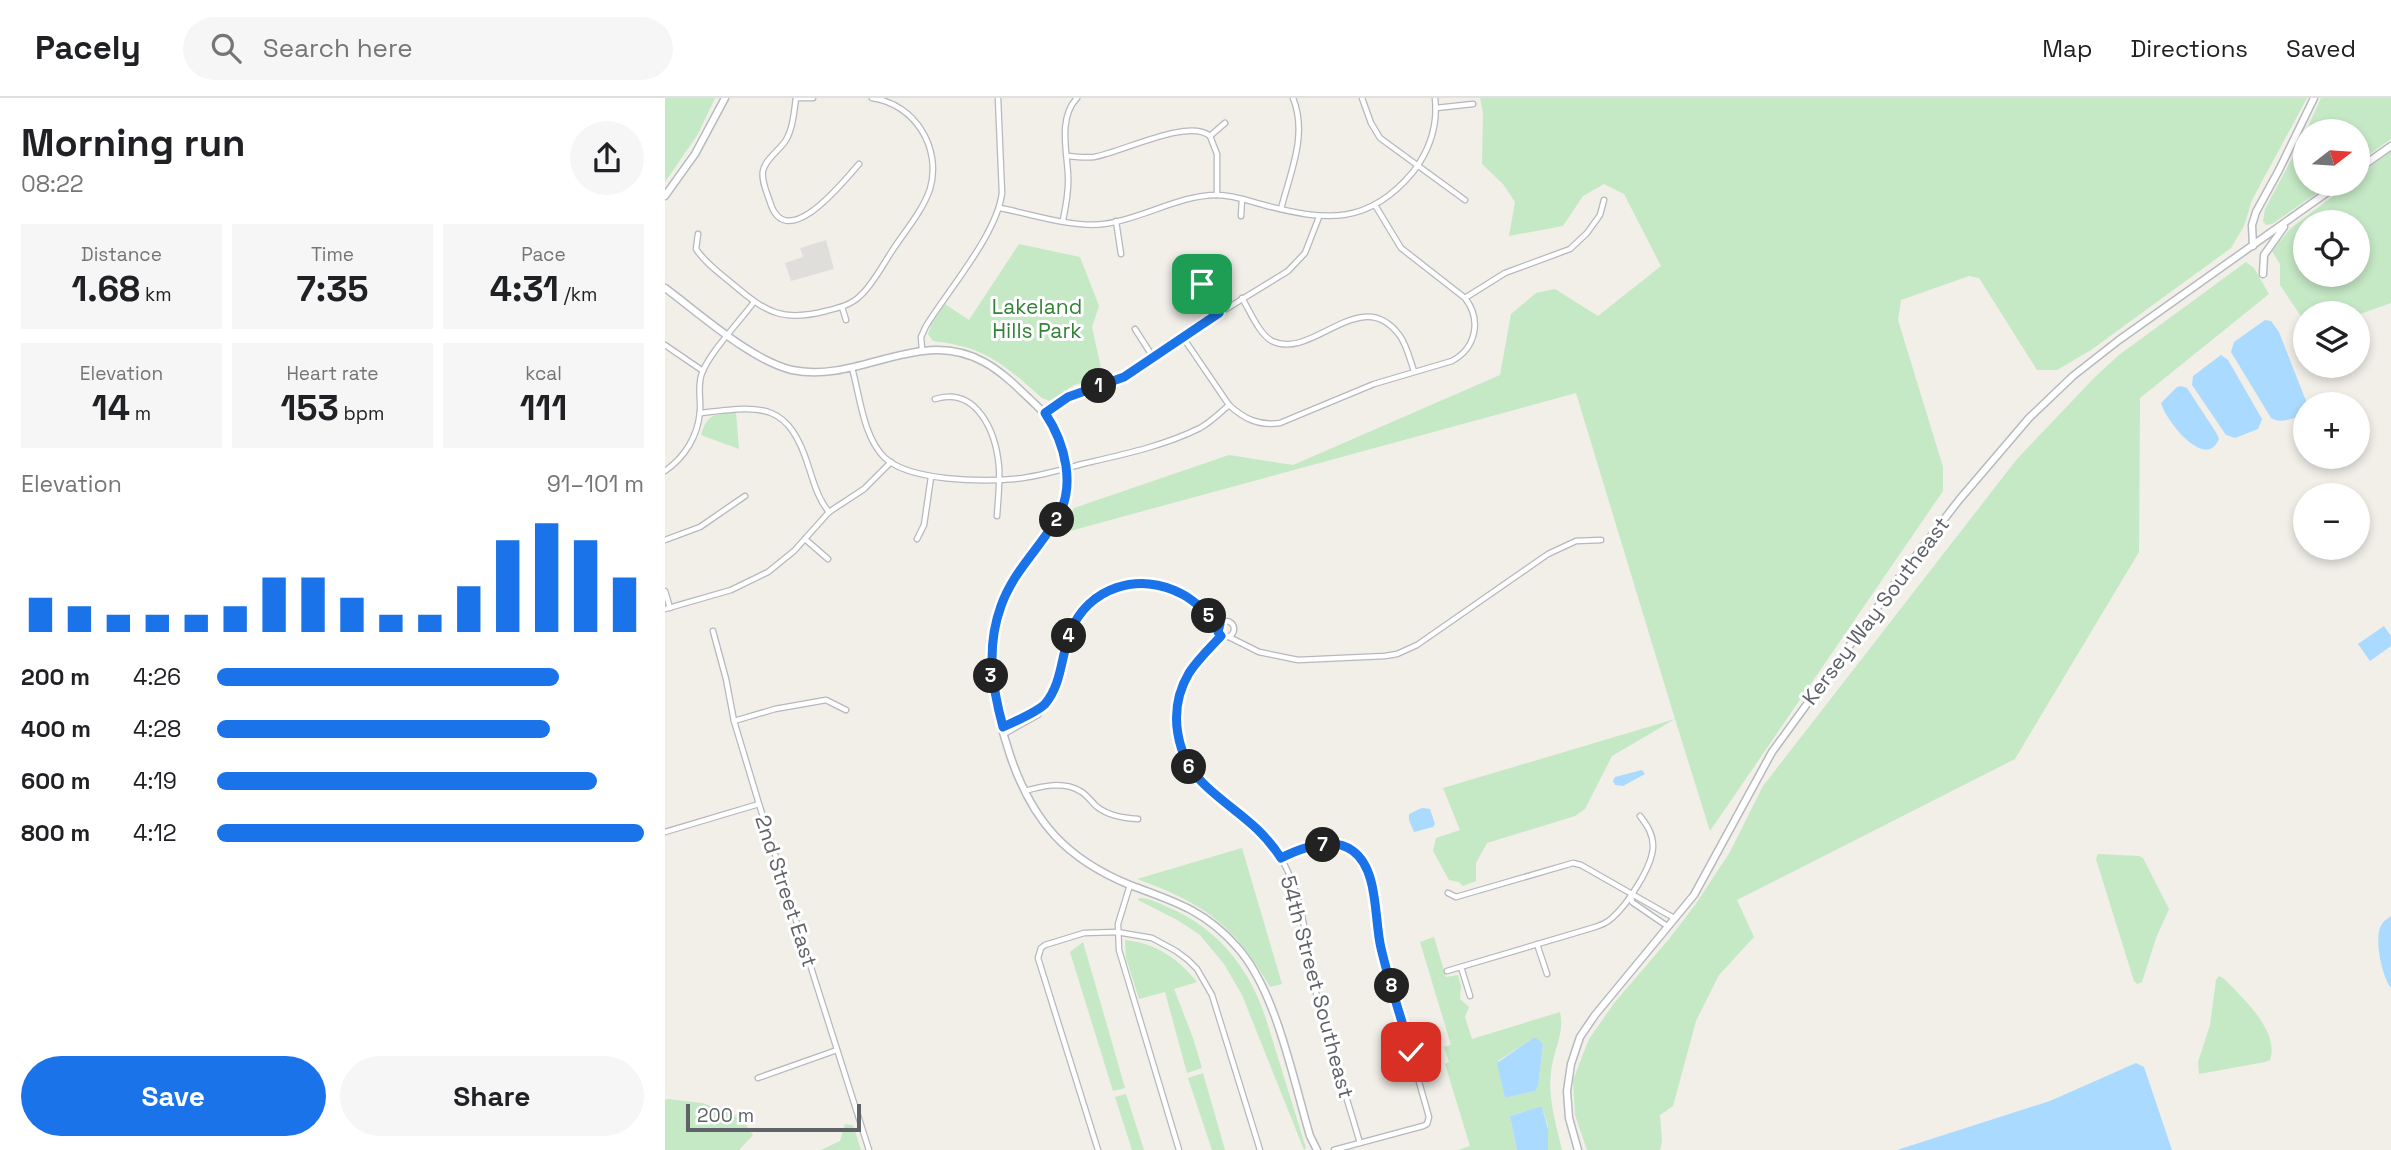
<!DOCTYPE html>
<html lang="en">
<head>
<meta charset="utf-8">
<style>
	body { margin:0; font-family:"Space Grotesk",sans-serif; background:#f6f6f6; color:#202124; height:100vh; display:flex; flex-direction:column; font-size:26px; white-space:nowrap }
	* { box-sizing:border-box; margin:0 }
	p { font-size:23px; color:#757577 }
	.icon { flex:none; width:38px; height:38px; fill:none; stroke:currentColor; stroke-width:2; stroke-linecap:round; stroke-linejoin:round }
	.map { position:relative; flex:1; overflow:hidden }
	.side { display:flex; flex-direction:column; background:#fff; width:665px }
	.side>* { flex:none }
	.needle { width:46px; rotate:73deg }
	.controls { position:absolute; left:1628px; top:21px; display:grid; gap:14px }
	.controls a { display:grid; place-items:center; width:77px; height:77px; border-radius:50%; background:#fff; box-shadow:0 4px 10px #0003; font-size:35px }
	.scale { position:absolute; left:21px; bottom:18px; width:175px; box-sizing:border-box; padding-left:7px; border:4px solid #5f6368; border-top:0; font-size:19px; line-height:24px; white-space:nowrap; color:#5f6368; -webkit-text-stroke:5px #fff; paint-order:stroke }
	.pin { position:absolute; display:grid; place-items:center; width:60px; height:60px; color:#fff; margin:-30px; border-radius:14px; box-shadow:0 4px 10px #0006 }
	.km { position:absolute; width:35px; height:35px; margin:-18px; border-radius:50%; background:#222; color:#fff; font-size:19px; line-height:35px; text-align:center }
	.round { display:grid; place-items:center; flex:none; width:74px; height:74px; border-radius:37px; background:#f6f6f6 }
	.head { display:flex; align-items:center; justify-content:space-between; height:119px; padding:0 21px }
	h1 { font-size:38px; font-weight:700; line-height:52px }
	.metrics { display:grid; grid-template-columns:repeat(3,1fr); gap:10px; height:119px; padding:7px 21px }
	.metrics div { display:grid; align-content:center; border-radius:0px; background:#f6f6f6; text-align:center }
	.metrics b { font-size:35px; font-weight:700 }
	.metrics small { font-size:19px; font-weight:400 }
	.metrics p { font-size:19px }
	.chart { height:196px; padding:14px 21px }
	.chart p { display:flex; justify-content:space-between }
	.chart svg { width:100%; height:126px; margin-top:7px; stroke:#1a73e8; stroke-width:6 }
	.cta { display:flex; gap:14px; margin-top:auto; padding:14px 21px }
	.cta a { flex:1; height:80px; border-radius:42px; background:#1a73e8; color:#fff; font-size:28px; font-weight:700; line-height:80px; text-align:center }
	.cta a+a { background:#f6f6f6; color:#202124 }
	ul { padding:0 21px; list-style:none; font-size:23px }
	li { display:grid; grid-template-columns:112px 84px 1fr; align-items:center; height:52px }
	li i { height:18px; border-radius:9px; background:#1a73e8 }
	header { display:flex; align-items:center; gap:42px; box-sizing:border-box; height:98px; padding:0 35px; background:#fff; border-bottom:2px solid #e0e0e0 }
	header strong { font-size:33px }
	nav { display:flex; gap:38px; margin-inline-start:auto; font-size:24px }
	.search { width:490px; height:63px; background:#f6f6f6; display:flex; align-items:center; gap:18px; box-sizing:border-box; padding:0 24px; border-radius:38px; color:#757577; font-size:26px }
	main { display:flex; flex:1; min-height:0 }
	.map>svg:first-child { display:block }
	.industrial { fill:#e0deda }
	.green { fill:#c5e8c5; fill-rule:evenodd }
	.water { fill:#aadaff }
	.lines { fill:none; stroke-linecap:round; stroke-linejoin:round }
	.street-casing { stroke:#b5b8bc; stroke-width:7 }
	.secondary-casing { stroke:#b6babf; stroke-width:9 }
	.street { stroke:#fff; stroke-width:4.5 }
	.secondary { stroke:#fff; stroke-width:6 }
	.route-casing { stroke:#fff; stroke-width:14 }
	.route { stroke:#1a73e8; stroke-width:9 }
	.labels { text-anchor:middle; stroke-width:6; stroke-linejoin:round; paint-order:stroke }
	.park-label { font-size:21px; fill:#348238; stroke:#fff }
	.street-label { font-size:21px; fill:#5f6368; stroke:#fff }
</style>
</head>
<body>
<header>
<strong>Pacely</strong>
<div class="search"><svg class="icon" aria-label="search" viewBox="0 0 24 24"><circle cx="10" cy="10" r="6"/><path d="M15 15l6 6"/></svg>Search here</div>
<nav><a>Map</a><a>Directions</a><a>Saved</a></nav>
</header>
<main>
<section class="side">
<div class="head"><div><h1>Morning run</h1><p>08:22</p></div><a class="round"><svg class="icon" aria-label="share" viewBox="0 0 24 24"><path d="M12 15V3M7 8l5-5 5 5M5 13v7h14v-7"/></svg></a></div>
<div class="metrics">
<div><p>Distance</p><b>1.68<small> km</small></b></div>
<div><p>Time</p><b>7:35</b></div>
<div><p>Pace</p><b>4:31<small> /km</small></b></div>
</div>
<div class="metrics">
<div><p>Elevation</p><b>14<small> m</small></b></div>
<div><p>Heart rate</p><b>153<small> bpm</small></b></div>
<div><p>kcal</p><b>111</b></div>
</div>
<div class="chart"><p><span>Elevation</span>91–101 m</p>
<svg viewBox="0 0 160 44" preserveAspectRatio="none"><path d="M5 44V32M15 44V35M25 44V38M35 44V38M45 44V38M55 44V35M65 44V25M75 44V25M85 44V32M95 44V38M105 44V38M115 44V28M125 44V12M135 44V6M145 44V12M155 44V25"/></svg>
</div>
<ul>
<li><b>200 m</b>4:26<i style="width:80%"></i></li>
<li><b>400 m</b>4:28<i style="width:78%"></i></li>
<li><b>600 m</b>4:19<i style="width:89%"></i></li>
<li><b>800 m</b>4:12<i style="width:100%"></i></li>
</ul>
<div class="cta"><a>Save</a><a>Share</a></div>
</section>
<div class="map">
<svg width="1726" height="1052" viewBox="0 0 1726 1052">
	<rect width="100%" height="100%" fill="#f1efe8"/>
	<path class="industrial" d="M161 142 169 171 126 183 120 165 138 159 135 150Z"/>
	<g class="green">
		<path d="M0 0H50L33 36 0 84Z"/>
		<path d="M815 0H1642L1587 102 1579 128 1566 150 1426 252 1392 272H1372L1314 180 1304 178 1236 202 1233 222 1278 369V393L1045 733 1010 621 947 658 920 711 910 718 822 745 811 765V783L798 788 794 784 784 782 768 753 771 740 795 732 778 690 1010 621 911 295 394 436 409 410 564 357 628 367 835 277 846 216 871 195 890 191 933 218 996 168 959 96 939 86 918 98 898 128 844 138 850 104 838 86 817 66 818 15Z"/>
		<path d="M1656 0H1726V41L1692 65V33H1641Z"/>
		<path d="M1640 36V86H1665L1607 126 1601 127 1598 123 1600 111Z"/>
		<path d="M1726 53V205L1692 217 1640 215V224L1615 187V166L1607 153 1626 130 1684 86H1692V79ZM1640 124H1692V177H1640Z"/>
		<path d="M354 146 415 159 434 208 427 229 438 279 409 287 385 303 377 300C338 266 321 249 268 243L263 236 266 227 280 206 304 222Z"/>
		<path d="M1581 164 1589 170 1604 196 1475 300 1474 454 1350 661 1072 802 1089 839 1054 877 1031 923 1008 1008 995 1017 997 1043 995 1052H922L910 1017 908 982 924 941 950 904 1004 841 1030 807 1065 754 1098 688 1352 361 1429 280 1454 257Z"/>
		<path d="M71 314 74 351 36 337C43 314 50 317 71 314Z"/>
		<path d="M577 750 617 886 605 889C570 827 538 805 472 781Z"/>
		<path d="M1433 756 1474 758 1478 760 1504 811 1491 840 1477 884 1472 886 1469 883 1431 761Z"/>
		<path d="M474 800C484 800 496 806 505 810 553 831 584 870 600 918L641 1050 639 1052 577 897 559 866 535 837 514 823 473 802Z"/>
		<path d="M769 839 781 879 793 877 796 888 795 901 804 909 800 919 807 941 895 914C900 935 888 953 886 974 883 1002 891 1026 897 1052H883V1028L877 1009H874L845 1018 852 1052H793L805 1048 780 966 784 964 779 949 786 947 755 844ZM868 940 878 946 873 988 870 993 840 1000 833 963Z"/>
		<path d="M460 842C490 845 513 860 532 884L509 891 528 940 537 970 522 975 500 894 474 901 461 860Z"/>
		<path d="M418 844 460 990 448 993 405 854Z"/>
		<path d="M1554 878 1558 880C1576 898 1615 933 1605 962L1600 964 1534 976 1533 964 1545 927 1551 882Z"/>
		<path d="M538 975 560 1052H547L523 980Z"/>
		<path d="M461 996 479 1052H467L450 999Z"/>
		<path d="M3 1001 37 1005 75 1019 88 1037 74 1052H0V1002Z"/>
		<path d="M180 1026 188 1027 196 1052H156L175 1043Z"/>
	</g>
	<g class="water">
		<path d="M1600 222 1606 223 1614 234 1641 303 1632 319C1623 322 1614 325 1606 320L1566 254 1569 244Z"/>
		<path d="M1556 257 1563 262 1597 321 1593 331 1570 340 1561 337 1527 287 1528 278Z"/>
		<path d="M1516 288 1522 290 1552 336 1554 341C1540 374 1500 321 1496 305L1512 289Z"/>
		<path d="M1719 528 1726 538V548L1705 563 1693 546Z"/>
		<path d="M977 672 980 676 958 688 950 687 948 683 950 679Z"/>
		<path d="M757 710 765 711 770 726 768 729 749 734 744 722V716Z"/>
		<path d="M1726 818V890C1717 879 1708 838 1717 826 1719 822 1723 821 1726 818Z"/>
		<path d="M868 940H871L878 946 873 988 870 993 840 1000 832 965Z"/>
		<path d="M1471 965 1479 969 1507 1052H1232L1385 1003Z"/>
		<path d="M874 1009H877L883 1031V1052H852L845 1018Z"/>
	</g>
	<g class="lines">
		<g class="street-casing">
			<g id="street">
				<path d="M131 0C129 14 128 30 121 42 115 52 100 61 98 73 96 82 102 95 105 104 121 157 179 83 194 66"/>
				<path d="M131 0H148"/>
				<path d="M697 0 706 25 715 40 800 102"/>
				<path d="M771 10 808 6"/>
				<path d="M545 38 552 56V97"/>
				<path d="M545 38 560 25"/>
				<path d="M402 58C411 59 420 60 429 59 458 54 523 20 545 38"/>
				<path d="M710 107 736 150 800 200"/>
				<path d="M335 110C366 116 408 130 439 126 478 121 513 97 552 97 568 97 584 103 599 107 660 123 703 128 748 74 764 53 773 27 770 0"/>
				<path d="M616 111C625 75 643 37 628 0"/>
				<path d="M576 118 577 101"/>
				<path d="M398 122C401 108 404 92 403 77 402 53 393 20 412 0"/>
				<path d="M451 123 456 156"/>
				<path d="M33 136 31 151C41 166 56 176 70 188 102 215 118 224 161 213 173 210 186 207 195 198 209 185 218 166 229 150 241 132 258 112 265 91 277 50 250 6 207 0"/>
				<path d="M530 178 537 186 554 215"/>
				<path d="M577 200C585 213 594 236 607 243 648 263 696 184 735 238 742 248 745 262 749 273"/>
				<path d="M177 209 181 222"/>
				<path d="M470 231 488 259"/>
				<path d="M517 238 564 307"/>
				<path d="M0 247 38 273"/>
				<path d="M257 251 256 239 261 228C284 191 332 136 337 95L333 0"/>
				<path d="M187 270C195 298 198 339 220 360 245 383 316 384 349 381 372 379 395 372 417 366 456 357 499 348 535 330 546 324 555 315 564 307 579 321 594 328 615 325L709 286 787 263C811 250 817 222 800 200L840 175 905 151 922 135 935 117 939 102"/>
				<path d="M270 301C312 288 331 334 334 369 335 385 333 402 332 418"/>
				<path d="M35 315C96 308 123 302 144 370 149 385 153 401 164 414"/>
				<path d="M380 315 403 299 450 283 465 276 517 238 623 173 640 155 654 119"/>
				<path d="M0 373C20 359 33 338 35 313 36 300 32 288 37 275 45 254 75 223 89 204"/>
				<path d="M140 441 163 461"/>
				<path d="M252 441 259 427 266 379"/>
				<path d="M0 442 35 429 80 398"/>
				<path d="M0 493 5 510"/>
				<path d="M0 511 66 492 103 474 129 453 164 414 199 391 226 364"/>
				<circle cx="561" cy="531" r="8"/>
				<path d="M48 533 61 581 69 623 94 706 204 1052"/>
				<path d="M556 538C529 567 503 597 513 640 525 697 589 711 615 758 624 774 632 795 636 813 641 832 641 852 645 871 659 929 678 987 695 1045"/>
				<path d="M564 539 594 554 633 562 720 558 732 556 752 547 883 456 911 443 936 442"/>
				<path d="M69 623 110 611 161 602 181 612"/>
				<path d="M337 630 376 609"/>
				<path d="M339 636 373 617 392 585 409 525 421 509 442 493 472 485 497 487 522 498 555 526"/>
				<path d="M360 693C377 688 399 683 415 693 421 696 426 703 431 708 443 718 459 720 473 721"/>
				<path d="M0 734 94 706"/>
				<path d="M616 759 641 750 669 747 680 749 694 759 708 791 716 850 764 1019 762 1026 758 1028 669 1052"/>
				<path d="M465 787 453 826 454 852 514 1052"/>
				<path d="M783 795 791 799 908 765 916 767 1009 820"/>
				<path d="M966 798 967 804 1002 828"/>
				<path d="M872 846 882 876"/>
				<path d="M796 869 805 898"/>
				<path d="M782 873 927 830C934 828 942 825 947 820 962 807 988 768 988 748 988 736 982 727 975 718"/>
				<path d="M93 980 172 952"/>
				<path d="M433 1052 373 860 376 850 380 847 419 835 452 834 487 840 511 853 523 862 532 871 547 897 595 1052"/>
			</g>
		</g>
		<g class="secondary-casing">
			<g id="secondary">
				<path d="M1692 72 1726 48"/>
				<path d="M0 98 30 56 60 0"/>
				<path d="M1588 148 1587 127 1591 114 1614 72 1649 0"/>
				<path d="M1598 176 1599 157 1619 129"/>
				<path d="M0 190C34 215 87 263 127 272 195 286 254 228 319 264 338 274 355 292 370 306 385 320 394 336 399 357 416 426 355 450 336 509 319 558 329 609 345 657 367 723 401 761 465 787 508 803 540 812 572 849 611 892 628 981 645 1038L652 1052"/>
				<path d="M913 1052 904 1020 902 993 906 966 915 939 930 917 1029 797 1107 654 1236 477 1294 402 1364 320 1408 278 1454 242 1674 86"/>
			</g>
		</g>
		<use href="#street" class="street"/>
		<use href="#secondary" class="secondary"/>
	</g>
	<g class="lines">
		<g class="route-casing">
			<path id="route" d="M537 186 554 215 459 279 403 299 380 315C400 345 412 389 391 422 373 452 348 474 336 508 321 549 327 589 338 629 347 625 373 613 380 606 397 586 396 558 405 535 422 489 475 473 517 496 531 503 543 517 555 526L553 534 556 538C545 550 533 561 524 575 502 612 510 660 542 689 570 715 593 725 616 760 636 750 668 738 688 753 714 772 709 822 716 850 724 885 736 919 746 954"/>
		</g>
		<use href="#route" class="route"/>
	</g>
	<g class="labels">
		<g class="park-label">
			<text x="372" y="216">Lakeland<tspan x="372" dy="24">Hills Park</tspan></text>
		</g>
		<g class="street-label">
			<text transform="translate(1211 513) rotate(-53)" y="7">Kersey Way Southeast</text>
			<text transform="translate(121 793) rotate(72)" y="7">2nd Street East</text>
			<text transform="translate(652 889) rotate(75)" y="7">54th Street Southeast</text>
		</g>
	</g>
</svg>
<div class="controls">
<a><svg class="needle" viewBox="-14 -14 28 28"><path d="M0-13l5 13h-10z" fill="#e53935"/><path d="M0 13l5-13h-10z" fill="#757577"/></svg></a>
<a><svg class="icon" aria-label="locate" viewBox="0 0 24 24"><circle cx="12" cy="12" r="6"/><path d="M12 2v4M12 18v4M2 12h4M18 12h4"/></svg></a>
<a><svg class="icon" aria-label="layers" viewBox="0 0 24 24"><path d="M12 4l9 5-9 5-9-5zM3 14l9 5 9-5"/></svg></a>
<a>+</a>
<a>−</a>
</div>
<div class="scale">200 m</div>
<div class="pin" style="left:537px;top:186px;background:#1e9e55"><svg class="icon" aria-label="arrive" viewBox="0 0 24 24"><path d="M6 21V4h12l-3 4 3 4H6"/></svg></div>
<div class="pin" style="left:746px;top:954px;background:#d93025"><svg class="icon" aria-label="check" viewBox="0 0 24 24"><path d="M5 12l5 5 9-10"/></svg></div>
<b class="km" style="left:434px;top:288px">1</b>
<b class="km" style="left:392px;top:422px">2</b>
<b class="km" style="left:326px;top:578px">3</b>
<b class="km" style="left:404px;top:538px">4</b>
<b class="km" style="left:544px;top:518px">5</b>
<b class="km" style="left:524px;top:669px">6</b>
<b class="km" style="left:658px;top:747px">7</b>
<b class="km" style="left:727px;top:888px">8</b>
</div>
</main>
</body>
</html>
